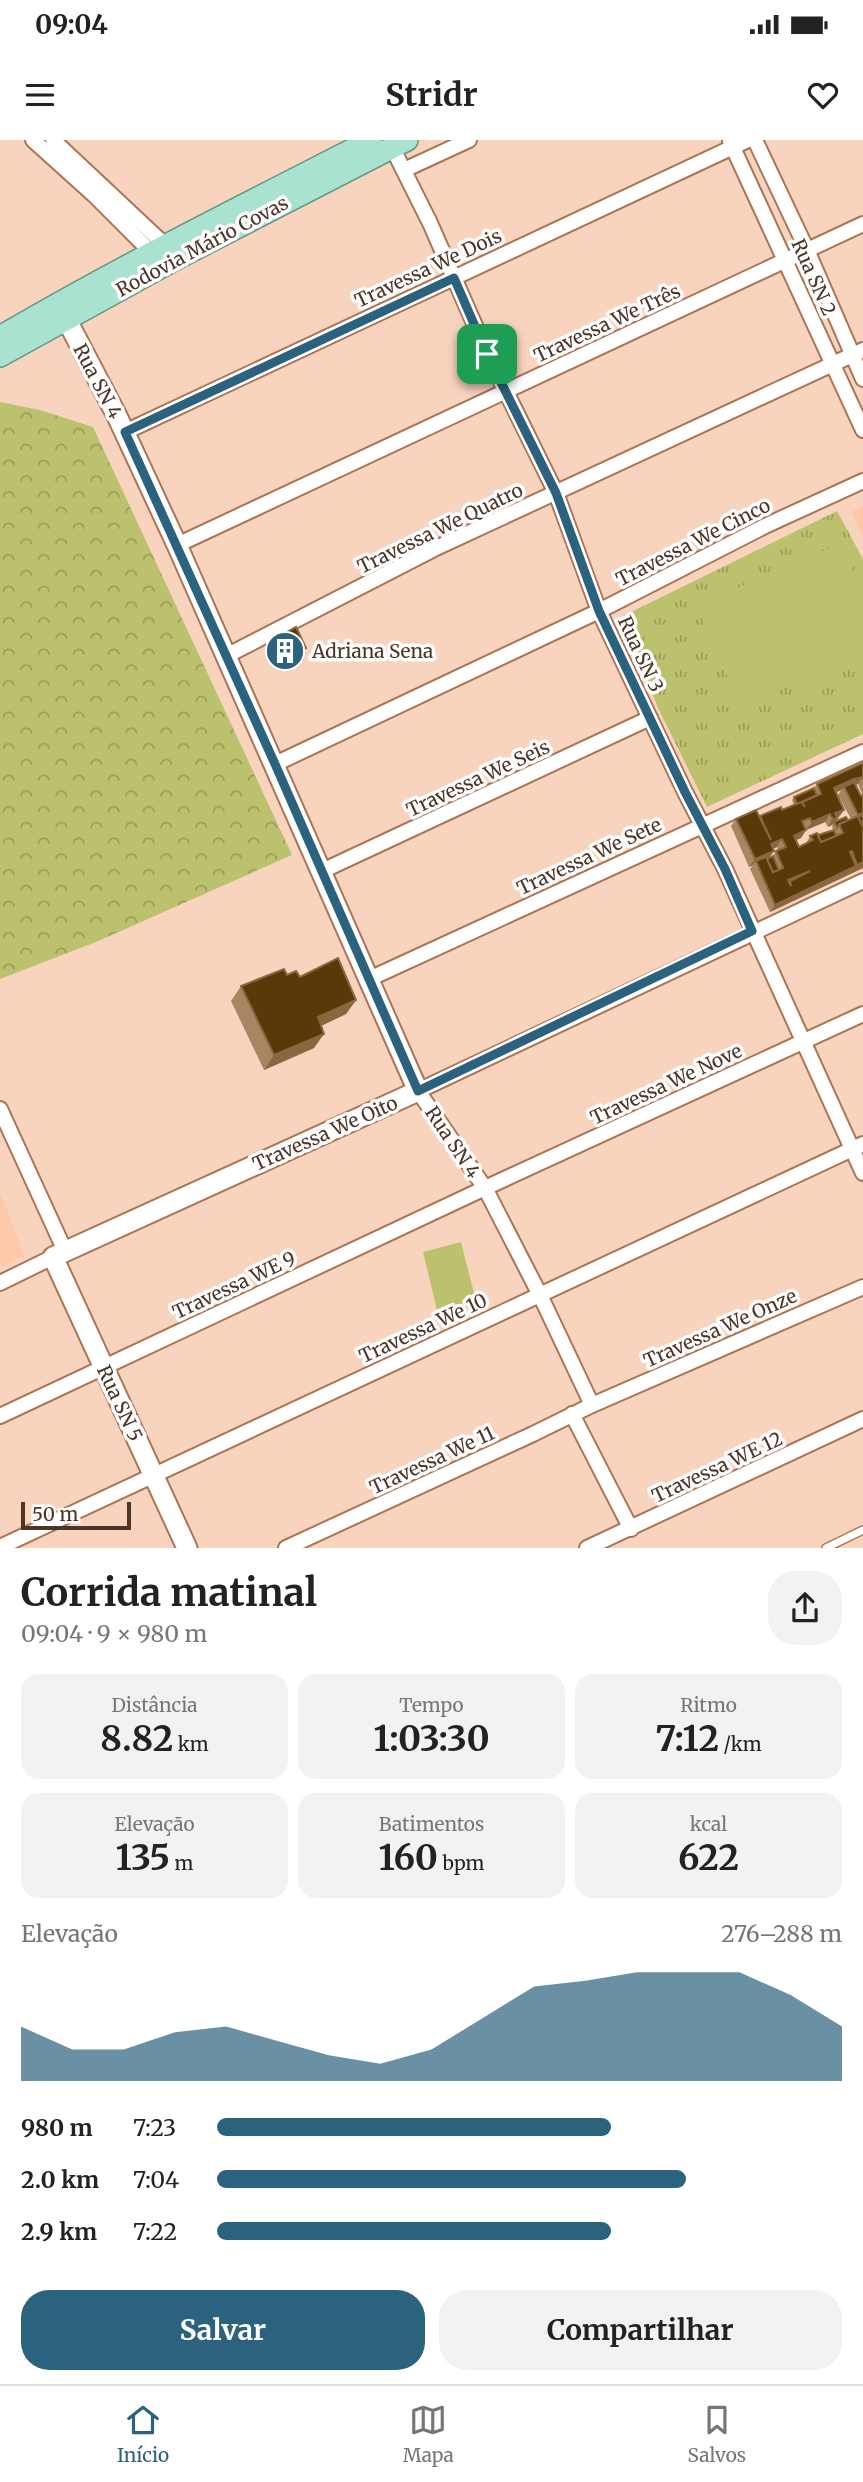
<!DOCTYPE html>
<html lang="pt">
<head>
<meta charset="utf-8">
<style>
	body { margin:0; font-family:Merriweather,serif; background:#f2f2f2; color:#222; height:100vh; display:flex; flex-direction:column; font-size:26px; white-space:nowrap }
	* { box-sizing:border-box; margin:0 }
	p { font-size:23px; color:#767676 }
	.icon { flex:none; width:38px; height:38px; fill:none; stroke:currentColor; stroke-width:2; stroke-linecap:round; stroke-linejoin:round }
	.map { position:relative; height:1408px; overflow:hidden }
	.panel { display:flex; flex-direction:column; background:#fff; flex:1 }
	.panel>* { flex:none }
	.scale { position:absolute; left:21px; bottom:18px; width:110px; box-sizing:border-box; padding-left:7px; border:4px solid #4c3426; border-top:0; font-size:19px; line-height:24px; white-space:nowrap; color:#4c3426; -webkit-text-stroke:5px #fdfdfd; paint-order:stroke }
	.pin { position:absolute; display:grid; place-items:center; width:60px; height:60px; color:#fff; margin:-30px; border-radius:14px; box-shadow:0 4px 10px #0006 }
	.round { display:grid; place-items:center; flex:none; width:74px; height:74px; border-radius:28px; background:#f2f2f2 }
	.head { display:flex; align-items:center; justify-content:space-between; height:119px; padding:0 21px }
	h1 { font-size:38px; font-weight:700; line-height:52px }
	.stats { display:grid; grid-template-columns:repeat(3,1fr); gap:10px; height:119px; padding:7px 21px }
	.stats div { display:grid; align-content:center; border-radius:18px; background:#f2f2f2; text-align:center }
	.stats b { font-size:35px; font-weight:700 }
	.stats small { font-size:19px; font-weight:400 }
	.stats p { font-size:19px }
	.chart { height:196px; padding:14px 21px }
	.chart p { display:flex; justify-content:space-between }
	.chart svg { width:100%; height:126px; margin-top:7px; fill:#2b627d; opacity:.7 }
	.action { display:flex; gap:14px; margin-top:auto; padding:14px 21px }
	.action a { flex:1; height:80px; border-radius:28px; background:#2b627d; color:#fff; font-size:28px; font-weight:700; line-height:80px; text-align:center }
	.action a+a { background:#f2f2f2; color:#222 }
	ul { padding:0 21px; list-style:none; font-size:23px }
	li { display:grid; grid-template-columns:112px 84px 1fr; align-items:center; height:52px }
	li i { height:18px; border-radius:9px; background:#2b627d }
	.status { display:flex; justify-content:space-between; align-items:center; height:49px; padding:0 35px; background:#fff; direction:ltr }
	.status svg { height:19px; fill:currentColor }
	header { display:flex; justify-content:space-between; align-items:center; height:91px; padding:0 21px; background:#fff; font-size:32px; font-weight:700 }
	.dock { display:flex; justify-content:space-around; align-items:center; height:98px; border-top:2px solid #e0e0e0; background:#fff; font-size:19px; color:#767676 }
	.dock a { display:grid; justify-items:center; gap:4px }
	.dock .on { color:#2b627d }
	.map>svg:first-child { display:block }
	.built { fill:#fec9a9 }
	.grass { fill:url(#grass-tufts) }
	.forest { fill:url(#forest-crowns) }
	.pitch { fill:#bcc16d }
	.lines { fill:none; stroke-linecap:round; stroke-linejoin:round }
	.service-casing { stroke:#ab7554; stroke-width:10 }
	.minor-casing { stroke:#ab7554; stroke-width:18 }
	.secondary-casing { stroke:#ab7554; stroke-width:23 }
	.primary-casing { stroke:#649881; stroke-width:24 }
	.service { stroke:#fff; stroke-width:7 }
	.minor { stroke:#fff; stroke-width:14 }
	.secondary { stroke:#fff; stroke-width:19 }
	.primary { stroke:#aae2d1; stroke-width:21 }
	.wall { fill:#a88664; fill-rule:evenodd }
	.shaded-wall { fill:#89683f }
	.building { fill:#593908; stroke:#89683f; stroke-width:2; fill-rule:evenodd }
	.route-casing { stroke:#fff; stroke-width:14 }
	.route { stroke:#2b627d; stroke-width:9 }
	.labels { text-anchor:middle; stroke-width:7; stroke-linejoin:round; paint-order:stroke }
	.street-label { font-size:19px; fill:#4c3426; stroke:#fdfdfd }
	.poi-label { font-size:19px; fill:#4c3426; stroke:#fdfdfd; text-anchor:start }
</style>
</head>
<body>
<div class="status"><b>09:04</b><svg viewBox="0 0 49 12"><path d="M0 12V9h3v3zM5 12V6h3v6zM10 12V3h3v9zM15 12V0h3v12zM26 1h20v11H26zM47 4h2v5h-2z"/></svg></div>
<header><svg class="icon" aria-label="menu" viewBox="0 0 24 24"><path d="M4 6h16M4 12h16M4 18h16"/></svg>Stridr<svg class="icon" aria-label="heart" viewBox="0 0 24 24"><path d="M12 20l-8-8c-3-5 5-10 8-4 3-6 11-1 8 4z"/></svg></header>
<div class="map">
<svg width="863" height="1408" viewBox="0 0 863 1408">
	<defs>
		<pattern id="grass-tufts" width="24" height="20" patternUnits="userSpaceOnUse" patternTransform="scale(1.75)"><rect width="24" height="20" fill="#bcc16d"/><path d="M3 7l-1-3M5 7V3M7 7l1-3M15 17l-1-3M17 17v-4M19 17l1-3" fill="none" stroke="#9b9e59"/></pattern>
		<pattern id="forest-crowns" width="20" height="18" patternUnits="userSpaceOnUse" patternTransform="scale(1.75)"><rect width="20" height="18" fill="#bcc16d"/><path d="M2 6a3 3 0 1 1 6 0M12 15a3 3 0 1 1 6 0" fill="none" stroke="#9b9e59"/></pattern>
	</defs>
	<rect width="100%" height="100%" fill="#f8d4bf"/>
	<g class="built">
		<path d="M863 366V397L851 372Z"/>
		<path d="M0 1052 25 1116 0 1127Z"/>
	</g>
	<path class="grass" d="M837 371 863 419V594L707 667 658 568 623 476Z"/>
	<path class="forest" d="M0 262 40 270 93 287 292 715 96 802 0 839Z"/>
	<g class="pitch">
		<path d="M841 403 863 453V514L741 567 696 466Z"/>
		<path d="M461 1102 477 1165 438 1174 423 1112Z"/>
	</g>
	<g class="lines">
		<g class="service-casing">
			<path id="service" d="M826 1408 863 1390"/>
		</g>
		<g class="minor-casing">
			<g id="minor">
				<path d="M33 0 94 55 152 113"/>
				<path d="M53 0 165 105"/>
				<path d="M755 0 807 110 863 239"/>
				<path d="M730 1 863 290"/>
				<path d="M392 7 430 83 487 213 556 353 599 471 685 652 725 729 863 1033"/>
				<path d="M404 30 469 0"/>
				<path d="M125 292 748 0"/>
				<path d="M177 405 863 84"/>
				<path d="M226 516 436 408 863 210"/>
				<path d="M275 624 599 471 765 386 863 341"/>
				<path d="M322 731 650 578"/>
				<path d="M369 839 863 612"/>
				<path d="M0 969 65 1111"/>
				<path d="M0 1143 53 1117"/>
				<path d="M592 1265 540 1155 485 1048 418 951 863 741"/>
				<path d="M572 1274 631 1389"/>
				<path d="M0 1276 485 1048 863 874"/>
				<path d="M0 1407 863 1004"/>
				<path d="M286 1408 533 1294 592 1265 863 1147"/>
				<path d="M587 1408 863 1279"/>
			</g>
		</g>
		<g class="secondary-casing">
			<path id="secondary" d="M60 167 117 276 177 405 418 951 53 1117 187 1408"/>
		</g>
		<g class="primary-casing">
			<g id="primary">
				<path d="M0 197C121 126 246 64 371 0"/>
				<path d="M0 216 174 120 407 0"/>
			</g>
		</g>
		<use href="#service" class="service"/>
		<use href="#minor" class="minor"/>
		<use href="#secondary" class="secondary"/>
		<use href="#primary" class="primary"/>
	</g>
	<g class="wall">
		<path d="M275 499 306 508 301 515 279 526 269 506Z"/>
		<path d="M863 623V728L770 772 750 729 753 725 749 727 731 686 736 679 760 677 782 670 794 665 792 660 794 657 814 648 817 644ZM858 644 863 656H861L855 645ZM841 650 838 655 851 679 834 682 832 686 833 690 810 696 806 704 799 707 796 700 801 698 806 690 825 682 828 687 832 685 839 677 844 670 836 652ZM777 707 778 710 776 711 773 716 769 718 773 709Z"/>
		<path d="M287 835 300 837 356 860 346 874 321 886 314 908 264 930 231 861 241 846Z"/>
	</g>
	<g class="shaded-wall">
		<path d="M306 508 301 515 279 526 285 518Z"/>
		<path d="M863 637 858 644 844 647 841 650 829 656 834 648 854 639Z"/>
		<path d="M844 670 832 685 828 687 835 673Z"/>
		<path d="M830 674 825 682 806 690 812 682Z"/>
		<path d="M806 690 801 698 788 703 794 696Z"/>
		<path d="M782 699 777 707 766 712 771 704Z"/>
		<path d="M774 711 769 718 756 721 753 725 749 727 755 719Z"/>
		<path d="M863 722V728L770 772 775 765Z"/>
		<path d="M356 860 346 874 308 892 318 877Z"/>
		<path d="M324 894 314 908 264 930 274 915Z"/>
	</g>
	<g class="building">
		<path d="M296 487 306 508 285 518 275 499Z"/>
		<path d="M863 623V637L854 639 834 648 844 670 835 673 837 678 833 679 830 674 812 682 810 678 802 681 806 690 794 696 799 707 813 700 810 696 817 693 821 702 843 693 839 684 858 676 862 685 863 684V722L857 725 852 711 850 712 856 726 775 765 756 721 766 717 773 732 783 728 776 711 786 707 782 699 771 704 774 711 755 719 736 679 756 670 771 700 760 676 781 667 782 670 801 662 805 667 802 662 821 654 817 644ZM810 731 790 741 791 746 788 740Z"/>
		<path d="M854 642 861 656 863 655V673L858 675 844 647Z"/>
		<path d="M814 648 817 655 797 664 794 657Z"/>
		<path d="M863 675V684L862 685 858 677Z"/>
		<path d="M846 677 848 680 839 684 837 688 834 682Z"/>
		<path d="M834 690 836 696 821 702 818 695Z"/>
		<path d="M773 716 779 730 773 732 767 719Z"/>
		<path d="M338 818 356 860 318 877 324 894 274 915 241 846 284 829 287 835 296 831 300 837Z"/>
	</g>
	<g class="lines">
		<g class="route-casing">
			<path id="route" d="M454 138 487 214 556 353 599 471 685 652 725 729 752 791 418 951 275 624 125 292Z"/>
		</g>
		<use href="#route" class="route"/>
	</g>
	<defs>
		<g id="building-disc" transform="scale(2.0125)"><circle r="9.5" fill="#2b627d" stroke="#fdfdfd"/><path d="M-4-6H4V6H1V3H-1V6H-4ZM-2.5-4.3h1.7v1.8h-1.7ZM.8-4.3h1.7v1.8H.8ZM-2.5-1h1.7V.8h-1.7ZM.8-1h1.7V.8H.8Z" fill="#fff"/></g>
	</defs>
	<g fill-rule="evenodd">
		<use href="#building-disc" x="285" y="511"/>
	</g>
	<g class="labels">
		<g class="street-label">
			<text transform="translate(202 106) rotate(-28)" y="7">Rodovia Mário Covas</text>
			<text transform="translate(428 128) rotate(-25)" y="7">Travessa We Dois</text>
			<text transform="translate(814 137) rotate(66)" y="7">Rua SN 2</text>
			<text transform="translate(607 183) rotate(-25)" y="7">Travessa We Três</text>
			<text transform="translate(98 241) rotate(62)" y="7">Rua SN 4</text>
			<text transform="translate(440 388) rotate(-26)" y="7">Travessa We Quatro</text>
			<text transform="translate(693 402) rotate(-27)" y="7">Travessa We Cinco</text>
			<text transform="translate(641 514) rotate(65)" y="7">Rua SN 3</text>
			<text transform="translate(478 638) rotate(-25)" y="7">Travessa We Seis</text>
			<text transform="translate(589 716) rotate(-25)" y="7">Travessa We Sete</text>
			<text transform="translate(666 944) rotate(-25)" y="7">Travessa We Nove</text>
			<text transform="translate(325 993) rotate(-24)" y="7">Travessa We Oito</text>
			<text transform="translate(453 1002) rotate(56)" y="7">Rua SN 4</text>
			<text transform="translate(234 1145) rotate(-25)" y="7">Travessa WE 9</text>
			<text transform="translate(423 1188) rotate(-25)" y="7">Travessa We 10</text>
			<text transform="translate(720 1188) rotate(-24)" y="7">Travessa We Onze</text>
			<text transform="translate(120 1263) rotate(65)" y="7">Rua SN 5</text>
			<text transform="translate(432 1320) rotate(-25)" y="7">Travessa We 11</text>
			<text transform="translate(717 1327) rotate(-25)" y="7">Travessa WE 12</text>
		</g>
		<g class="poi-label">
			<text x="312" y="518">Adriana Sena</text>
		</g>
	</g>
</svg>
<div class="scale">50 m</div>
<div class="pin" style="left:487px;top:214px;background:#1e9e55"><svg class="icon" aria-label="arrive" viewBox="0 0 24 24"><path d="M6 21V4h12l-3 4 3 4H6"/></svg></div>
</div>
<section class="panel">
<div class="head"><div><h1>Corrida matinal</h1><p>09:04 · 9 × 980 m</p></div><a class="round"><svg class="icon" aria-label="share" viewBox="0 0 24 24"><path d="M12 15V3M7 8l5-5 5 5M5 13v7h14v-7"/></svg></a></div>
<div class="stats">
<div><p>Distância</p><b>8.82<small> km</small></b></div>
<div><p>Tempo</p><b>1:03:30</b></div>
<div><p>Ritmo</p><b>7:12<small> /km</small></b></div>
</div>
<div class="stats">
<div><p>Elevação</p><b>135<small> m</small></b></div>
<div><p>Batimentos</p><b>160<small> bpm</small></b></div>
<div><p>kcal</p><b>622</b></div>
</div>
<div class="chart"><p><span>Elevação</span>276–288 m</p>
<svg viewBox="0 0 160 44" preserveAspectRatio="none"><path d="M0 44V25L10 33L20 33L30 27L40 25L50 30L60 35L70 38L80 33L90 22L100 11L110 9L120 6L130 6L140 6L150 14L160 25V44z"/></svg>
</div>
<ul>
<li><b>980 m</b>7:23<i style="width:63%"></i></li>
<li><b>2.0 km</b>7:04<i style="width:75%"></i></li>
<li><b>2.9 km</b>7:22<i style="width:63%"></i></li>
</ul>
<div class="action"><a>Salvar</a><a>Compartilhar</a></div>
</section>
<nav class="dock">
<a class="on"><svg class="icon" aria-label="home" viewBox="0 0 24 24"><path d="M3 11l9-7 9 7M6 9v11h12V9"/></svg>Início</a>
<a><svg class="icon" aria-label="map" viewBox="0 0 24 24"><path d="M3 6l6-2 6 2 6-2v14l-6 2-6-2-6 2zM9 4v14M15 6v14"/></svg>Mapa</a>
<a><svg class="icon" aria-label="saved" viewBox="0 0 24 24"><path d="M7 4h10v16l-5-4-5 4z"/></svg>Salvos</a>
</nav>
</body>
</html>
